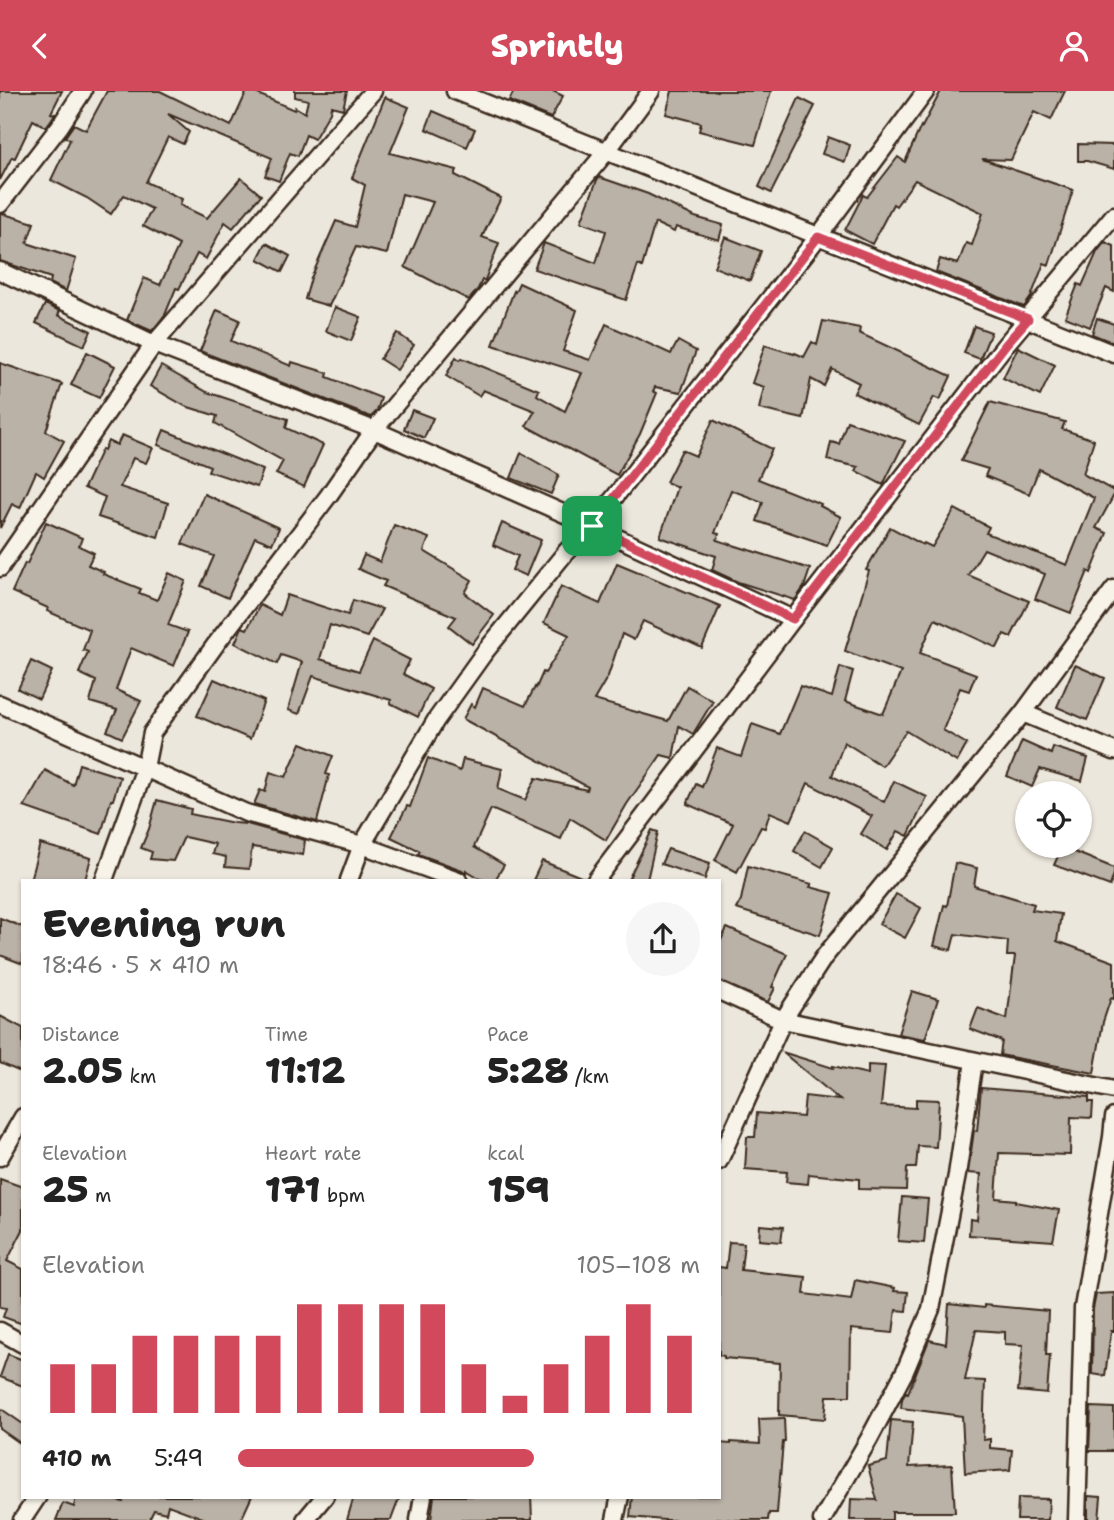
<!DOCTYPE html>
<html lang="en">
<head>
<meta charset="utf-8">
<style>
	body { margin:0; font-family:"Shantell Sans",sans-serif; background:#f6f6f6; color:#222; height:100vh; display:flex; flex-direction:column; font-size:26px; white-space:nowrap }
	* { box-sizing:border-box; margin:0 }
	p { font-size:23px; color:#767676 }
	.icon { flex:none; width:38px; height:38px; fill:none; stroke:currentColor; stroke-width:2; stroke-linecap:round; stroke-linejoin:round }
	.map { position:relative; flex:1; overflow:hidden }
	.drawer { position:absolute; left:21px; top:788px; width:700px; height:620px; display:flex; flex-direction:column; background:#fff; border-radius:0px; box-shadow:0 2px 5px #0004 }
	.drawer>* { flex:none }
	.fabs { position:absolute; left:1015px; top:690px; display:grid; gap:14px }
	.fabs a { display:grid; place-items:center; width:77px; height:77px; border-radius:50%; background:#fff; box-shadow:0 2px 5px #0004; font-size:35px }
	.pin { position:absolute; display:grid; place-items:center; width:60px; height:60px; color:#fff; margin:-30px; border-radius:14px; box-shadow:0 4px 10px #0006 }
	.round { display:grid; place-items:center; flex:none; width:74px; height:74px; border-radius:37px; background:#f6f6f6 }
	.overview { display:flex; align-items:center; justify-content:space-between; height:119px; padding:0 21px }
	h1 { font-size:38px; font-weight:800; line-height:52px }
	.figures { display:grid; grid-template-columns:repeat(3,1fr); gap:10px; height:119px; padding:7px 21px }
	.figures div { display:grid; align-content:center }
	.figures b { font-size:35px; font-weight:800 }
	.figures small { font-size:19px; font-weight:400 }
	.figures p { font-size:19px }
	.chart { height:196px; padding:14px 21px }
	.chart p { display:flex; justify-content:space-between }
	.chart svg { width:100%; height:126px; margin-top:7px; stroke:#d1495b; stroke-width:6 }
	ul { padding:0 21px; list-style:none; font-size:23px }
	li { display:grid; grid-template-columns:112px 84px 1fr; align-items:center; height:52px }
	li i { height:18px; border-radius:9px; background:#d1495b }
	header { display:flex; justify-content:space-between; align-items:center; height:91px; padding:0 21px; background:#d1495b; color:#fff; font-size:32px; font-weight:800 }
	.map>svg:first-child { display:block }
	.building { fill:#bab2a7; stroke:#3b2a1e; stroke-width:2 }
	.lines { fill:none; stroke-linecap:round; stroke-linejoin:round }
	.street-casing { stroke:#3b2a1e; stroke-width:21 }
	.street { stroke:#f7f3e8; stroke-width:16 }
	.route-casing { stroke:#fff; stroke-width:14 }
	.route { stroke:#d1495b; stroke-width:9 }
</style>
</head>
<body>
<header><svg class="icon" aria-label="back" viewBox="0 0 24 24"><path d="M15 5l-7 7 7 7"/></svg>Sprintly<svg class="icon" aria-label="person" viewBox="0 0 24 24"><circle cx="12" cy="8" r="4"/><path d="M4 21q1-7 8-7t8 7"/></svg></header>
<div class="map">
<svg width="1114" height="1429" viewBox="0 0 1114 1429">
	<rect width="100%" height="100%" fill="#ece7dc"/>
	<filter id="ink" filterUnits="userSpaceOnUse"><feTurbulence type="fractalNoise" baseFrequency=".0143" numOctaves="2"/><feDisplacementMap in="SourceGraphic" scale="14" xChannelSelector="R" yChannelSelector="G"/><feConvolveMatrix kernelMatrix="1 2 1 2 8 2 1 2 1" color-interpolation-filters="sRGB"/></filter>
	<g filter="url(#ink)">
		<g class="building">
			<path d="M0 0H62L51 22 55 23 51 29 46 36 33 29 15 67 12 66 0 89Z"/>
			<path d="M107 0H160L231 35 247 0H251L294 19 295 16 305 22 308 9 295 6V0H347L343 18 331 15 330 21 314 48 306 44 298 65 290 62 279 90 265 85 272 67 168 23 189 41 183 53 168 46 146 91 182 108 180 114 207 127 241 87 261 104 233 137 225 131 206 168 197 163 179 198 176 197 165 224 152 240 127 229 144 187 160 194 179 154 143 135 152 118 124 104 111 123 87 107 51 89 70 49 65 46 74 33 86 39Z"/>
			<path d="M514 0H553L563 5 551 27 509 10Z"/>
			<path d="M672 0H771L755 54 699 40 701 32 666 23Z"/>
			<path d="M941 0H1065L1051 29 1034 21 1011 69 982 68 1073 99 1049 174 1044 172 1031 206 1024 216 936 181 940 168 958 173 966 152 972 154 983 122 915 89 896 115 893 113 872 153 845 139 863 104 867 106 898 66 905 71 921 35 922 36Z"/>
			<path d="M385 6 409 16 390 62 457 79 455 84 501 107 482 146 499 152 485 189H482L478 198 469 209 405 176 433 111 402 103 387 163 356 156 329 215 305 208 311 187 336 130 355 136 365 94 352 87Z"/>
			<path d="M799 7 815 15 771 102 759 96Z"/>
			<path d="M433 20 475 38 467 56 426 38Z"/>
			<path d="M828 46 850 54 845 71 822 63Z"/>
			<path d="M1078 53 1114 54V78L1087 70H1078Z"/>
			<path d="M599 86 648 103 695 126 723 134 719 149 676 136 674 141 655 132 642 176 638 174 626 209 534 178 544 152 596 172 606 140 581 131 597 89Z"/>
			<path d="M0 123H4L34 132 27 152 76 168 66 200 50 192 51 187 0 170Z"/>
			<path d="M725 146 761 160 750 190 714 176Z"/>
			<path d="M1105 151 1114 155V201L1106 197 1090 236 1065 226 1078 193 1082 195 1097 161Z"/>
			<path d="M266 152 290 165 282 181 258 168Z"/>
			<path d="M519 192 577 219 563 260 590 269 606 233 671 263 678 250 696 260 681 301 655 296 653 300 657 302 640 343 617 384 526 335 535 320 483 299 479 305 446 285 456 266 460 269 462 267 539 299 537 304 565 320 582 282 493 254 514 200 515 201Z"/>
			<path d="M45 213 60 220 58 224 91 240 84 255 36 232Z"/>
			<path d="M335 216 361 226 351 250 326 240Z"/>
			<path d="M217 219 240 229 231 250 291 275 292 271 328 282 327 286 381 307 377 320 371 326 200 260Z"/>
			<path d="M1097 227 1114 233V252L1092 243Z"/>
			<path d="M823 230 860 237 859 242 951 285 940 309 934 306 919 334 854 302 859 292 832 278 824 295 811 288 803 328 759 318 764 296 752 292 765 254 794 263 795 262 804 266 812 251 817 254Z"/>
			<path d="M974 235 991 241 980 268 964 262Z"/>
			<path d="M397 242 414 254 397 279 380 268Z"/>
			<path d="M1018 256 1055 274 1040 305 1003 287Z"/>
			<path d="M87 261 115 275 99 307 71 294Z"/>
			<path d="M0 272 62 293 46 340 64 350 44 386 36 381 20 417 12 413 0 437Z"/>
			<path d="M161 275 207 301 288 328 286 337 323 354 304 396 276 383 283 370 215 332 217 325 185 315 150 295Z"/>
			<path d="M990 311 1065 331 1062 338 1094 349 1083 383 1114 400V404L1096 437 1107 442 1091 482 1088 480 1071 522 1035 508 1045 483 984 458 968 484 1029 510 1011 546 1004 543 997 557 935 528 920 562 976 583 969 600 960 597 943 639 967 653 957 671 906 640 882 675 844 651 832 685 884 711 894 690 927 706 908 745 898 740 887 759 861 743 872 725 808 692 791 730 770 721 765 737 761 736 737 781 715 769 733 733 687 713 696 693 702 696 717 657 741 666 752 633 780 643 800 595 832 606 840 576 853 580 845 610 883 623 901 581 845 560 869 480 866 479 890 436 923 454 924 452 932 456 955 418 989 436 986 442 1067 474 1094 407 1039 378 1029 403 985 385 988 378 961 370Z"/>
			<path d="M412 319 433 327 424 347 404 338Z"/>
			<path d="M713 329 772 358 758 388 821 413 820 415 841 426 827 454 757 430 763 411 731 399 715 442 719 443 717 449 810 478 804 496 795 509 738 491 712 479 716 465 660 446 677 396 666 391 682 359 696 365Z"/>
			<path d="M847 330 905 350 883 394 856 380 858 376 827 369 831 351 839 353Z"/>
			<path d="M164 339 263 379 257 396 208 380 210 375 158 354Z"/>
			<path d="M122 344 153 357 146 372 133 367 120 396 168 412 158 446 98 426 105 406 84 397 102 358 104 359 108 350 117 354Z"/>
			<path d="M521 362 559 384 551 403 511 387Z"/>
			<path d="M204 403 279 437 272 453 255 446 228 507 201 495 214 465 182 453Z"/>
			<path d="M46 431 82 447 79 455 94 462 88 474 104 481 103 483 141 498 139 502 157 509 169 482 186 490 168 534 188 541 174 575 131 557 116 599 141 610 122 647 107 640 117 619 90 611 96 590 79 582 88 561 83 559 90 539 47 520 48 517 12 501 25 472 27 473Z"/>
			<path d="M502 432 541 449 526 485 512 479 518 465 493 454Z"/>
			<path d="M394 434 429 447 424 460 472 489 465 502 494 524 472 553 449 535 456 526 383 495 386 490 358 478 364 464 380 471Z"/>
			<path d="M617 472 720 515 702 557 643 530 634 549 622 543 608 585 594 609 668 630 687 595 713 610 693 643 679 635 673 667 661 664 627 713 606 749 570 727 561 748 491 718 474 756 504 774 495 789H483L466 779V782L462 779 418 763 420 760 391 746 407 715 410 716 428 667 460 680 463 668 502 678 498 698 525 709 536 687 587 699 588 696 463 628 471 613 475 616 483 597 525 615 535 596 536 597 543 581 545 582 569 544 544 532 561 495 600 513Z"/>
			<path d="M287 504 348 524 353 509 382 518 367 546 330 534 320 568 359 580 373 550 410 569 403 583 431 598 418 626 390 612 391 609 313 585 299 623 288 619 302 571 281 564 277 573 235 552 242 536 247 538 260 514 280 524Z"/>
			<path d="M31 570 52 580 39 608 18 598Z"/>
			<path d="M1075 574 1105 587 1087 629 1057 616Z"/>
			<path d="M214 588 264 610 250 648 197 625Z"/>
			<path d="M1022 650 1051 663 1053 656 1088 667 1082 690 1040 678 1032 696 1007 685Z"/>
			<path d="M301 652 333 665 326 683 329 684 317 731 254 713 260 699 265 701 270 681 286 686Z"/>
			<path d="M79 673 120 686 113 709H111L101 743 24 716 45 679 73 694Z"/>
			<path d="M157 709 191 718 190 723 234 732 247 733 305 749 303 764 252 756 249 778 225 776 226 766 212 763 215 753 184 746 173 770 150 768 152 761 141 757 149 738Z"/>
			<path d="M652 739 658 741 647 789H628Z"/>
			<path d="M805 740 833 756 822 776 794 760Z"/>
			<path d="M40 753 91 767 85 789H30Z"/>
			<path d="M1062 756 1114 777V783L1110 795 1054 774Z"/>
			<path d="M668 758 710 772 705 788 661 773Z"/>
			<path d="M542 770 586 788V789H533Z"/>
			<path d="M955 772 977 777 974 795 1034 813 1032 819 1061 823 1057 850 1114 871V908L1111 907 1103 931 1094 982 1000 964 1002 950 970 938 978 917 1007 928 1015 865H1007L1008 850 955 843 951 859 934 855 944 814 947 815Z"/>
			<path d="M748 775 812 793 810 796 833 802 820 844 736 818 741 809Z"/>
			<path d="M896 803 921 817 905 847 879 833Z"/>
			<path d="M0 827 23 836V873L0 864Z"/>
			<path d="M727 837 787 863 772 896 775 897 768 911 719 890V853Z"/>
			<path d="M912 900 938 908 925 948 898 943Z"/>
			<path d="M0 925 23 937V982L0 972Z"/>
			<path d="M782 961 833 977V975L868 983V974L885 975 881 1015 916 1017V1008L939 1009 936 1056 918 1055 916 1077H907L906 1099 859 1098V1088L809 1083 808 1093 786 1091 787 1081 745 1078 747 1046H755L757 1022 803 1026 805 1005 840 1009Z"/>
			<path d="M981 997 1089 1006V1011H1093L1092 1027 1071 1026 1070 1064 999 1062 996 1107 1016 1109V1111L1059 1119 1053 1150 969 1144 970 1128 977 1129 981 1083 968 1082 974 1039 977 1040Z"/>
			<path d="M0 1088 23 1096V1139L7 1170 23 1178V1233L3 1226 6 1217 0 1216Z"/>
			<path d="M902 1106 928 1108 924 1152 898 1150Z"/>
			<path d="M760 1134 783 1136 781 1151 759 1149Z"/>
			<path d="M729 1151 744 1152 741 1179 806 1186 804 1203 851 1209 855 1189 895 1197 894 1200 908 1201 906 1220 896 1219 893 1242 851 1238 850 1305H827L825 1328 779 1324 780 1272 724 1267V1265L719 1264V1176L726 1177Z"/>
			<path d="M1114 1202V1240H1111L1105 1285 1092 1283 1093 1218 1096 1203Z"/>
			<path d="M949 1213 984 1217V1214L1048 1220 1046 1264H1050L1047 1303 1018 1300 1023 1254 1005 1253V1241L976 1239 965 1289 985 1290 983 1349 990 1348V1357L1012 1359 1010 1379 965 1382 962 1325 901 1317 902 1308 906 1301 908 1302 929 1249 946 1253Z"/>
			<path d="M8 1263 23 1269V1295L0 1286Z"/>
			<path d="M1091 1316 1114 1317V1360H1089Z"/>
			<path d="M0 1317 23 1333V1354L0 1338Z"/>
			<path d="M784 1327 785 1351H783L777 1422H769L768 1429H734L716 1427V1429H664L630 1426 632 1405H719V1352L731 1353V1351L760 1353 759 1328Z"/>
			<path d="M891 1329 913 1331 909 1376 952 1374 955 1421H892V1429H850L851 1408 877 1409 868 1375 887 1370Z"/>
			<path d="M76 1405H97L124 1411 122 1410V1405H252L241 1429H208L168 1414 166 1422 154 1419 149 1429H56L63 1412 74 1416Z"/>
			<path d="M354 1405H400L391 1429H347Z"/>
			<path d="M434 1405H531L532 1429H431Z"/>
			<path d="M1088 1405 1101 1406 1099 1429H1088Z"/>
			<path d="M1018 1407 1049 1408 1048 1429H1017Z"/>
		</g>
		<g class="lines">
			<g class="street-casing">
				<g id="street">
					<path d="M455 0 1114 263"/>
					<path d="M0 113 60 35 83 0"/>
					<path d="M0 180 154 253 374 339 592 435 793 528"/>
					<path d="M0 477 154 253 373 0"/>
					<path d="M0 613 246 722 362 754 458 789"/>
					<path d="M1023 622 1114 660"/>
					<path d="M104 789 145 677 152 642 216 553 329 404 374 339 606 61 651 0"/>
					<path d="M349 789 362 754 436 629 484 562 566 461 592 435 818 146 926 0"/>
					<path d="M596 789 793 528 1006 253 1114 124"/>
					<path d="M719 900 783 929 1114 999"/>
					<path d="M0 1066 23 1026"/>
					<path d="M719 1070 783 929 824 866 1023 622 1114 498"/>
					<path d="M0 1240 23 1253"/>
					<path d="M22 1429 38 1405"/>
					<path d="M305 1429 325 1405"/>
					<path d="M419 1429 423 1405"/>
					<path d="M615 1429 620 1405"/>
					<path d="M822 1429 869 1348 905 1280 931 1218 957 1084 974 970"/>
					<path d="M1077 1429 1083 1217 1112 1046 1114 1026"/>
				</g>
			</g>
			<use href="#street" class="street"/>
		</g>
	</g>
	<g class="lines" filter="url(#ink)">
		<g class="route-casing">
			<path id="route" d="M818 146 1028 228 1006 253 793 528 592 435Z"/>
		</g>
		<use href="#route" class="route"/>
	</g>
</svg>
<div class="fabs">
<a><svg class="icon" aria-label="locate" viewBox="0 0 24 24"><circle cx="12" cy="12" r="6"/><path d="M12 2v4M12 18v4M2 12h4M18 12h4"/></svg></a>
</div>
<div class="pin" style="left:592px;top:435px;background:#1e9e55"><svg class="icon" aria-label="arrive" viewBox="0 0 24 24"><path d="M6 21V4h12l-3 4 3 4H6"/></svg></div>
<section class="drawer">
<div class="overview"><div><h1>Evening run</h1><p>18:46 · 5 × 410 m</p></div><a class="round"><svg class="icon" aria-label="share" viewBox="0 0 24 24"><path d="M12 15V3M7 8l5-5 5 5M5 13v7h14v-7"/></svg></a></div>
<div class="figures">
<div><p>Distance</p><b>2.05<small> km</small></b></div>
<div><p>Time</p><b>11:12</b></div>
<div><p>Pace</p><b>5:28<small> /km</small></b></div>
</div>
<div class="figures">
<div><p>Elevation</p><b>25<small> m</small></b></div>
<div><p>Heart rate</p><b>171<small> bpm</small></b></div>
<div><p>kcal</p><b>159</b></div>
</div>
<div class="chart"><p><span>Elevation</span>105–108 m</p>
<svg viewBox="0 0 160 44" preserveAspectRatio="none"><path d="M5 44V27M15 44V27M25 44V17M35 44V17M45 44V17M55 44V17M65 44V6M75 44V6M85 44V6M95 44V6M105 44V27M115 44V38M125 44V27M135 44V17M145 44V6M155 44V17"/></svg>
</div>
<ul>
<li><b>410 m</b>5:49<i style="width:64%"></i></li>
</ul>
</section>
</div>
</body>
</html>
